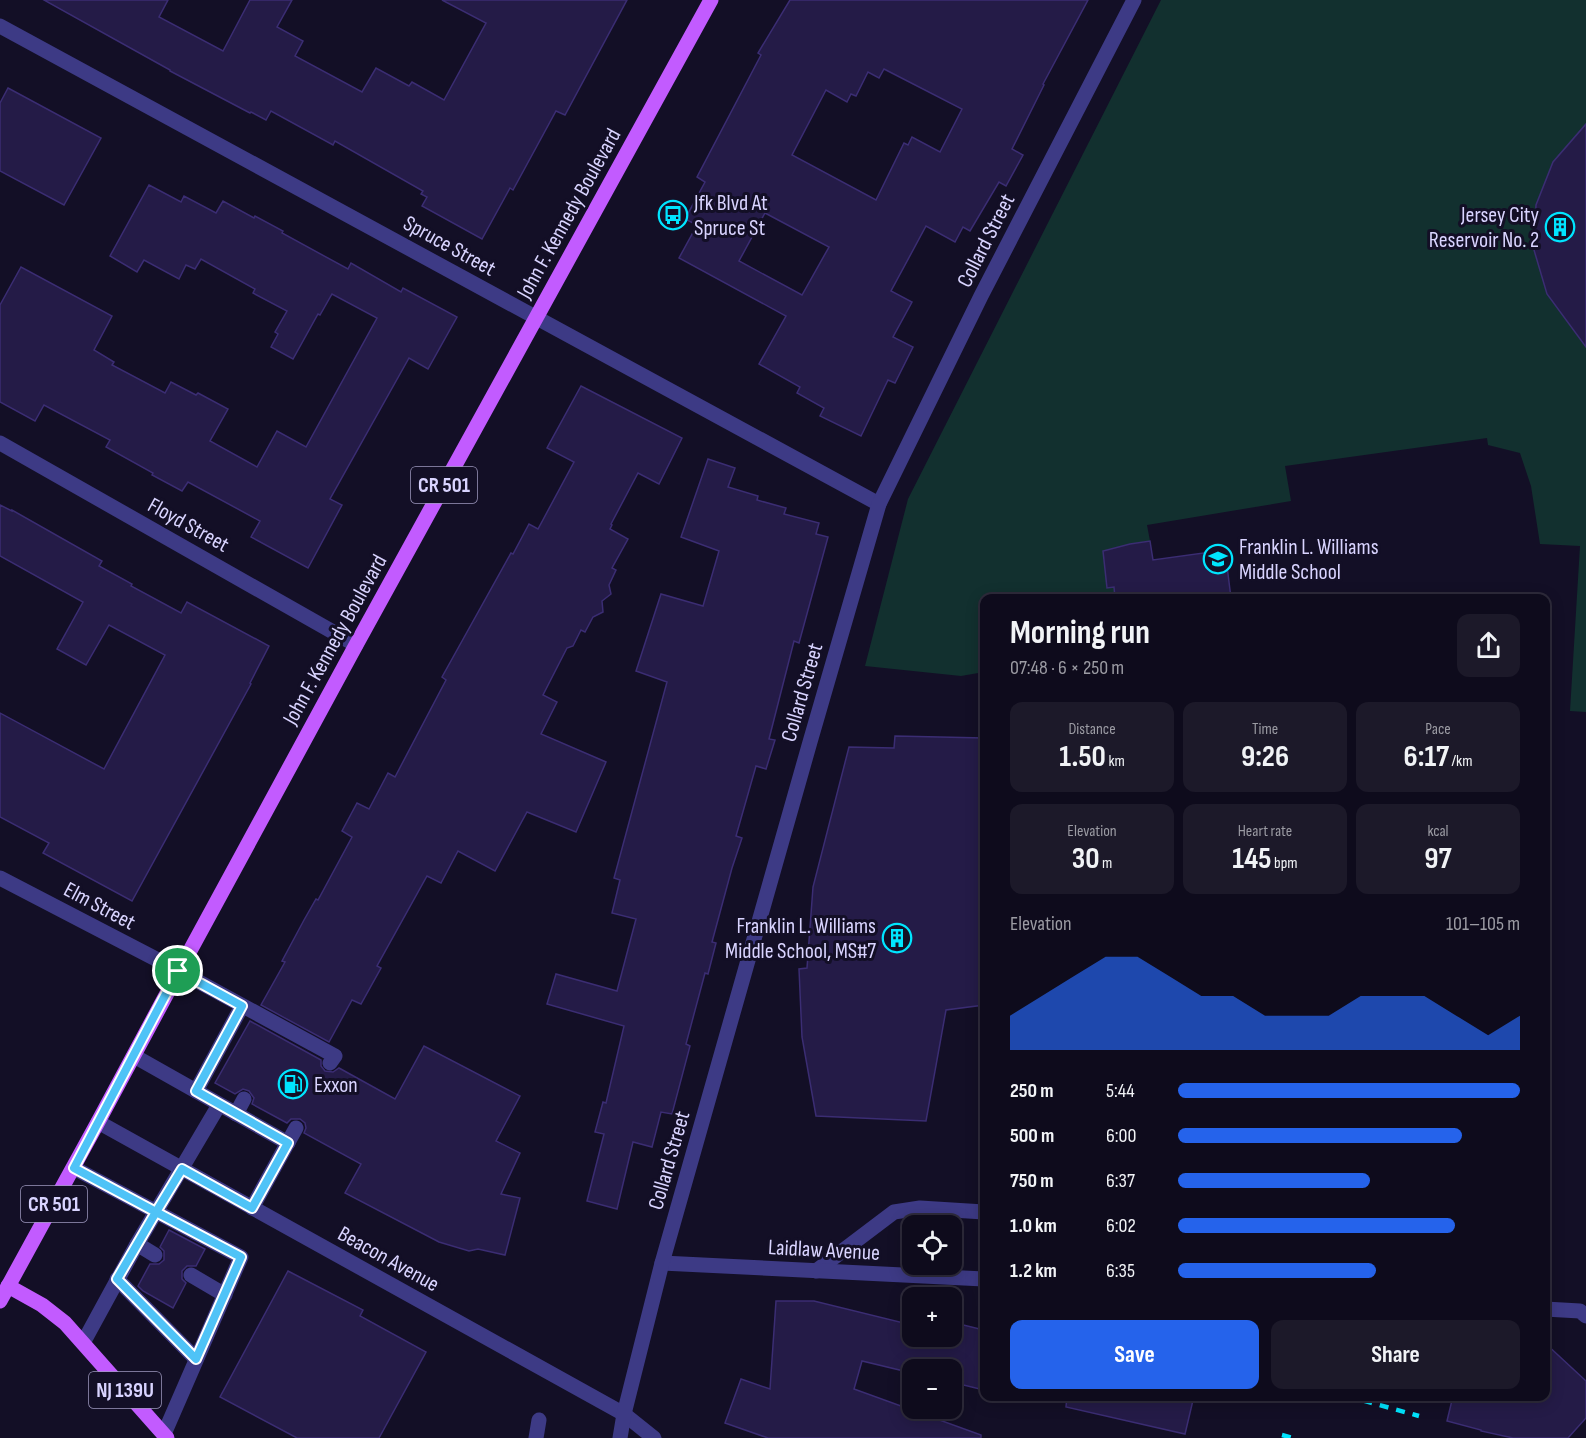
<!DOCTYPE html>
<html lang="en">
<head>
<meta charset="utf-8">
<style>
	body { margin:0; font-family:"Sofia Sans Condensed",sans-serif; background:#1c1929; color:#f1f3f6; height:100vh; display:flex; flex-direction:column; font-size:22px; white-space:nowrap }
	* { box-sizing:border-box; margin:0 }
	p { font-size:20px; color:#9b9ba3 }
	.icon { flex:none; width:33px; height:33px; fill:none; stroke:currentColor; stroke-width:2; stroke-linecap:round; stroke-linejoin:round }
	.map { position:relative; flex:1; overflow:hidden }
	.sheet { position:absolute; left:980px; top:594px; width:570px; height:807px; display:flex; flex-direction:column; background:#0e0b1c; border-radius:12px; box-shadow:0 3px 15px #0003,0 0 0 2px #2e2b3b }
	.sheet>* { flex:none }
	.buttons { position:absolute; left:902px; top:1215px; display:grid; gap:12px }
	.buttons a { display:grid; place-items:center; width:60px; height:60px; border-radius:12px; background:#0e0b1c; box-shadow:0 3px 15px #0003,0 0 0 2px #2e2b3b; font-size:30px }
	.pin { position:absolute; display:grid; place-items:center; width:51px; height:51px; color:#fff; margin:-26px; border:3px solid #fff; border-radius:50%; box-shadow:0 2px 6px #0007 }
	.round { display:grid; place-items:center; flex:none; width:63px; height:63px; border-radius:12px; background:#1c1929 }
	.head { display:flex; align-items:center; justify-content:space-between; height:102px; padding:0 30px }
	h1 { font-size:33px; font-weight:700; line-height:45px }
	.stats { display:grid; grid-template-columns:repeat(3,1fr); gap:9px; height:102px; padding:6px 30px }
	.stats div { display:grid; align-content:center; border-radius:12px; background:#1c1929; text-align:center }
	.stats b { font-size:30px; font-weight:700 }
	.stats small { font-size:16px; font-weight:400 }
	.stats p { font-size:16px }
	.chart { height:168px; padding:12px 30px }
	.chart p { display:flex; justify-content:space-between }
	.chart svg { width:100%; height:108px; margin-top:6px; fill:#2563eb; opacity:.7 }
	.action { display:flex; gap:12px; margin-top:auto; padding:12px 30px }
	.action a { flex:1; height:69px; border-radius:12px; background:#2563eb; color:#fff; font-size:24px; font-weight:700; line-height:69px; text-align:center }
	.action a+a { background:#1c1929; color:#f1f3f6 }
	ul { padding:0 30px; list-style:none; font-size:20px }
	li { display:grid; grid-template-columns:96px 72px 1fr; align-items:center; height:45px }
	li i { height:15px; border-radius:8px; background:#2563eb }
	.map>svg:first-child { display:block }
	.green { fill:#12302f }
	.building { fill:#241b47; stroke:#3b2d73; stroke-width:1.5; fill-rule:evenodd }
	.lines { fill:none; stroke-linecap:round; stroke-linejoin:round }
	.lane { stroke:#3d3a85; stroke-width:15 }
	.street { stroke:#3d3a85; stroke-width:15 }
	.primary { stroke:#c25bff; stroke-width:15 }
	.rail { stroke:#00e5ff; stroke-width:4.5; stroke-dasharray:9 8; stroke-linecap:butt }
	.route-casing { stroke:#fff; stroke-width:12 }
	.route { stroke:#4fc3f7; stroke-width:8 }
	.labels { text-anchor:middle; stroke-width:6; stroke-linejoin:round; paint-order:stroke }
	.shield { fill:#130f26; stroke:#9e99be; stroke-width:1.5 }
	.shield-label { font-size:21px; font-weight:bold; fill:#d9d4ff }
	.poi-label { font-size:22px; fill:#d9d4ff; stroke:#130f26; text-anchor:start }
	.street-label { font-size:22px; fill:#d9d4ff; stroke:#130f26 }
</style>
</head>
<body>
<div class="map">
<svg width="1586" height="1438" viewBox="0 0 1586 1438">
	<rect width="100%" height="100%" fill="#130f26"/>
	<path class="green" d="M1161 0H1586V712L1570 711 1580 546 1540 544 1531 486 1520 453 1488 445 1487 438 1285 466 1291 501 1147 525 1150 541 1130 544 1103 552 1107 587H1114L1115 598H984V672L961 676 865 666 908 499Z"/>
	<g class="building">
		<path d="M44 0H168L159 17 223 51 250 0H292L277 27 303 41 295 56 362 92 376 68 409 86 412 82 444 100 486 23 442 0H627L565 115 556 111 513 190 510 188 482 239 422 206 427 197 421 194 423 191 335 141 333 145 271 111 266 120 251 112 250 113 170 71V70Z"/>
		<path d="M790 0H1088L1043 84 1044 85 1012 149 1023 155 1006 186 999 182 970 231 963 227 955 242 926 226 891 291 912 302 893 337 913 347 895 383 888 380 861 436 820 416 824 408 797 393 800 387 759 364 786 316 679 258 697 225 685 219 705 182 697 177 761 55 758 53ZM884 69 962 109 940 152 912 137 908 145 904 143 876 200 792 155 826 90 847 102 851 94 856 96 868 72 879 78ZM765 213 829 247 802 295 739 261Z"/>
		<path d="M8 88 101 138 64 205 0 171V103Z"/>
		<path d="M1586 124V347L1547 294 1534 250 1536 205 1553 162Z"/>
		<path d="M149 185 181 202 184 196 216 213 223 201 254 218 255 216 283 231 282 233 348 269 351 263 401 292 403 288 457 317 428 369 409 358 330 499 342 505 308 568 251 537 260 521 188 482 182 491 152 475 153 473 106 447 110 440 44 405 35 421 0 402V305L21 267 112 316 94 350 114 362 112 365 165 393 171 382 196 395 198 393 228 409 210 441 257 467 277 431 306 447 377 318 332 294 320 315 318 314 293 359 271 347 278 334 275 332 287 311 253 293 255 289 201 259 195 269 186 265 179 279 144 260 137 272 110 256Z"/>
		<path d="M581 386 682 438 659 484 638 473 611 524 612 525 610 529 628 539 612 568 616 570 609 585 611 594 602 601 603 612 593 617 585 632 581 630 573 646 567 648 543 695 557 702 541 734 606 762 576 832 527 812 495 871 458 851 441 883 427 876 377 966 381 968 361 1004 352 1000 329 1042 261 1005 285 962 282 961 304 920 316 899 318 900 352 837 342 831 357 803 369 809 388 773 395 777 446 680 442 677 511 553 513 554 529 524 538 529 574 462 547 448Z"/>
		<path d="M708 459 735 468 728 487 758 496 757 500 786 508 784 514 819 523 816 534 828 537 799 643 794 641 769 739 775 740 766 769 756 766 736 836 742 838 732 868 712 942 716 943 708 974 705 973 686 1044 690 1046 672 1114 661 1112 652 1147 633 1142 617 1209 587 1201 604 1134 595 1132 603 1102 606 1103 624 1026 547 1004 556 974 617 991 636 919 612 913 620 880 614 878 667 682 636 671 661 594 703 606 719 551 681 537Z"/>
		<path d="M0 505 12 511V510L102 561 99 566 132 584 131 586 181 613 187 602 269 646 250 683 251 684 132 901 43 853 49 843 0 817V713L104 769 165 655 109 625 86 665 57 649 83 602 0 556Z"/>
		<path d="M1150 541 1153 560 1225 550 1231 598H1115L1114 587 1107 588 1103 551 1130 544Z"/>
		<path d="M895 736 984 738V1005L946 1010 926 1121 816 1116 802 1037 799 969 807 968 813 887 849 747 894 748Z"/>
		<path d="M250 1021 321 1060V1066L325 1071 333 1072 339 1068 395 1099 424 1046 520 1096 496 1141 520 1153 501 1194 520 1198 505 1255 478 1249 469 1251 439 1242 345 1193 361 1164 304 1133 306 1128 305 1123 300 1119H291L287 1123 252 1104 254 1098 249 1091 243 1089 235 1094 215 1083Z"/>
		<path d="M169 1230 205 1249 196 1266H187L182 1271V1279L186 1283 173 1308 143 1291 138 1286 150 1264H159L164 1260V1251L160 1247Z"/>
		<path d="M288 1271 363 1310 360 1316 426 1352 379 1438H297L220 1397Z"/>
		<path d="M776 1301H814L912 1325V1336H951V1322L984 1330V1390L951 1382V1370H912V1373L862 1361 854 1389 981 1435V1438H768L725 1423 741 1379 770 1389Z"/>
		<path d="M1545 1343 1586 1381V1418L1568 1438H1513L1481 1431V1430L1447 1421 1453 1396H1545Z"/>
		<path d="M1067 1396H1194L1185 1434 1066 1407Z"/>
	</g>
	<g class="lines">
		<g class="lane">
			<path d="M179 971 335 1056 330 1063"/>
			<path d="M134 1056 288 1143"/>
			<path d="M196 1091 242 1006"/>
			<path d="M236 1114 244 1099"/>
			<path d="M74 1168 241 1257 164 1434"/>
			<path d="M252 1208 296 1128"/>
			<path d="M137 1244 155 1255"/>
			<path d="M816 1271 894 1212 920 1208 984 1212"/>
			<path d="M191 1275 225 1295"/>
			<path d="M117 1279 196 1359"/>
			<path d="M83 1343 137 1244 219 1105"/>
			<path d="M536 1438 539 1420"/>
		</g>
		<g class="street">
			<path d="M0 26 879 504"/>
			<path d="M0 443 356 645"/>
			<path d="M0 878 179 971"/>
			<path d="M98 1122 624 1414 654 1438"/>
			<path d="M662 1263 984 1279"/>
			<path d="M1545 1309 1580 1311 1586 1316"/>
			<path d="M620 1438 624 1414 662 1263 810 742 879 504 981 296 1134 0"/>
		</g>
		<g class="primary">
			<path d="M8 1286 42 1305 65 1323 167 1438"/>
			<path d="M0 1301 98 1122 179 971 356 645 711 0"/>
		</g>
		<g class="rail">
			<path d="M1347 1396 1419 1416"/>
			<path d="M1423 1396 1424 1397"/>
			<path d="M1282 1435 1293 1438"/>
		</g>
	</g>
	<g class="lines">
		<g class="route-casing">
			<path id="route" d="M178 971 74 1168 156 1212 117 1279 196 1359 241 1257 156 1212 182 1169 252 1208 288 1143 196 1091 242 1006 178 971"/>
		</g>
		<use href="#route" class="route"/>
	</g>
	<defs>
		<g id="bus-ring" transform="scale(1.5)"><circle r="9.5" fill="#130f26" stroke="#00e5ff" stroke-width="1.5"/><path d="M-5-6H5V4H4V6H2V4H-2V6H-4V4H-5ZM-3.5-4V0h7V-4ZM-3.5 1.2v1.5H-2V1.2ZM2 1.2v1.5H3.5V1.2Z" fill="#00e5ff"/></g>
		<g id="building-ring" transform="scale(1.5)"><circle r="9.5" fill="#130f26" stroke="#00e5ff" stroke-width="1.5"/><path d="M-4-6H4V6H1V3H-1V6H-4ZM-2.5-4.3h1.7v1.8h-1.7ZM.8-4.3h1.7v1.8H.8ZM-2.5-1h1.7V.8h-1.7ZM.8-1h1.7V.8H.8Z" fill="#00e5ff"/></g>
		<g id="school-ring" transform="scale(1.5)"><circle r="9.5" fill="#130f26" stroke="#00e5ff" stroke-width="1.5"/><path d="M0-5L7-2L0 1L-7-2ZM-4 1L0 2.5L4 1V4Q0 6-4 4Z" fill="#00e5ff"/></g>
		<g id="fuel-ring" transform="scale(1.5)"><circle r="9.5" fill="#130f26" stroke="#00e5ff" stroke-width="1.5"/><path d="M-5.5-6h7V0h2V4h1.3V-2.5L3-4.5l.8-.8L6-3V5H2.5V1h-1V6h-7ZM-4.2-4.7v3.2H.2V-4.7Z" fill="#00e5ff"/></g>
	</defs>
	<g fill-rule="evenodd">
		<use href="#bus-ring" x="673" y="215"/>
		<use href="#building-ring" x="1560" y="227"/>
		<use href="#school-ring" x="1218" y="559"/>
		<use href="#building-ring" x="897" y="938"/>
		<use href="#fuel-ring" x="293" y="1084"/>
	</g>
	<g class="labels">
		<g class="shield">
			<rect x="411" y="467" width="66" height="36" rx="4.5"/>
			<rect x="21" y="1186" width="66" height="36" rx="4.5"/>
			<rect x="89" y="1372" width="72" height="36" rx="4.5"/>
		</g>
		<g class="shield-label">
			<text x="444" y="492">CR 501</text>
			<text x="54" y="1211">CR 501</text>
			<text x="125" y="1397">NJ 139U</text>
		</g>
		<g class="poi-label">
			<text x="694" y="210">Jfk Blvd At<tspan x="694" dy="25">Spruce St</tspan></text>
			<text x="1539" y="222" text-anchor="end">Jersey City<tspan x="1539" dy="25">Reservoir No. 2</tspan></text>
			<text x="1239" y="554">Franklin L. Williams<tspan x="1239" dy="25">Middle School</tspan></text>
			<text x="876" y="933" text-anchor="end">Franklin L. Williams<tspan x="876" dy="25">Middle School, MS#7</tspan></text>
			<text x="314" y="1092">Exxon</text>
		</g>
		<g class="street-label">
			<text transform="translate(568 213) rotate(-61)" y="8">John F. Kennedy Boulevard</text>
			<text transform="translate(985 240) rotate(-63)" y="8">Collard Street</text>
			<text transform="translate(450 245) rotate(29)" y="8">Spruce Street</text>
			<text transform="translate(189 524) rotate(29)" y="8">Floyd Street</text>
			<text transform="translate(334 639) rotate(-61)" y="8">John F. Kennedy Boulevard</text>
			<text transform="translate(801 692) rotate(-74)" y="8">Collard Street</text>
			<text transform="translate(100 905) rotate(28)" y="8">Elm Street</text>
			<text transform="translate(668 1160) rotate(-74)" y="8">Collard Street</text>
			<text transform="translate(824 1249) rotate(3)" y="8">Laidlaw Avenue</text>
			<text transform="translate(389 1258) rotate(29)" y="8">Beacon Avenue</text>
		</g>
	</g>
</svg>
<div class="buttons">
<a><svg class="icon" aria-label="locate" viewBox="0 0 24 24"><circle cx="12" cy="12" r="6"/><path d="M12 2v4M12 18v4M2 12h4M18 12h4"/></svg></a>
<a>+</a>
<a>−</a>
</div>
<div class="pin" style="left:178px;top:971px;background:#1e9e55"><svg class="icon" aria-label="arrive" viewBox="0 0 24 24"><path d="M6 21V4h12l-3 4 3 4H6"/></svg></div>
<section class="sheet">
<div class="head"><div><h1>Morning run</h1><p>07:48 · 6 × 250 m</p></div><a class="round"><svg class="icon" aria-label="share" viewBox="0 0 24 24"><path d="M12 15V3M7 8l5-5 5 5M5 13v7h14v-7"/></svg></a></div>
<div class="stats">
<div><p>Distance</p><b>1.50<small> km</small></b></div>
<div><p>Time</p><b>9:26</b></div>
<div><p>Pace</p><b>6:17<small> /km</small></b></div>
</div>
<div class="stats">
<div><p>Elevation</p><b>30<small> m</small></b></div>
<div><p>Heart rate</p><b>145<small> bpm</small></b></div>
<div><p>kcal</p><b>97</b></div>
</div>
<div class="chart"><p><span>Elevation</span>101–105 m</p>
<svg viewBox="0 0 160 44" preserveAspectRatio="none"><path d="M0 44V30L10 22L20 14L30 6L40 6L50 14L60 22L70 22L80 30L90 30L100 30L110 22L120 22L130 22L140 30L150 38L160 30V44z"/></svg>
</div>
<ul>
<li><b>250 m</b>5:44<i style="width:100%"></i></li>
<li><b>500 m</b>6:00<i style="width:83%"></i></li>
<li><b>750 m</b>6:37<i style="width:56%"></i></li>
<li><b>1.0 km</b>6:02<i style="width:81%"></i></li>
<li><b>1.2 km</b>6:35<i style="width:58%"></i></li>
</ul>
<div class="action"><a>Save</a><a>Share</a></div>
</section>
</div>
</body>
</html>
